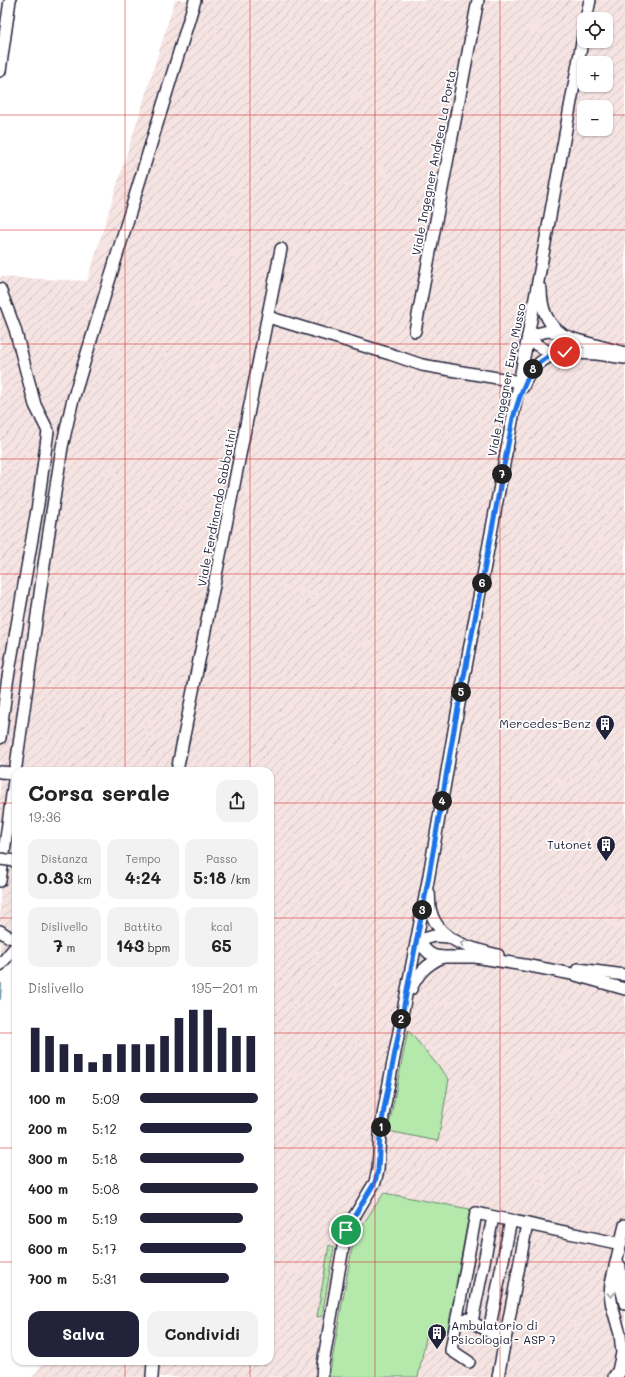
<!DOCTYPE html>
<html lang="it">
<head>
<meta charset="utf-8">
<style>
	body { margin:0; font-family:Mali,sans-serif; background:#f2f2f2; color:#222; height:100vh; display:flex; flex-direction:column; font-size:15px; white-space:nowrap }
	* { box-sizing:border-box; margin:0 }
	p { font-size:13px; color:#767676 }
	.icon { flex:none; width:22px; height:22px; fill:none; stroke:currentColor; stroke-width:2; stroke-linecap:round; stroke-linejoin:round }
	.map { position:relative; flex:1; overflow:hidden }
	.drawer { position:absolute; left:12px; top:767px; width:262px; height:598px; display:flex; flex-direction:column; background:#fff; border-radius:12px; box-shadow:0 1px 3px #0004 }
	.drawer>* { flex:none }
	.fabs { position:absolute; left:577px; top:12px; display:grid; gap:8px }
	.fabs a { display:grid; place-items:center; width:36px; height:36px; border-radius:8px; background:#fff; box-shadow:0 1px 3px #0004; font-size:20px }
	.pin { position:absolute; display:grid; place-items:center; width:34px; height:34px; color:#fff; margin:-17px; border:2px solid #fff; border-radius:50%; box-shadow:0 1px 4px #0007 }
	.km { position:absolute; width:20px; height:20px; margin:-10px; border-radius:50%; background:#222; color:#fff; font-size:11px; line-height:20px; text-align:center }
	.round { display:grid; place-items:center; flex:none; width:42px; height:42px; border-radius:12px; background:#f2f2f2 }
	.head { display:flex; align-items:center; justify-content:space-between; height:68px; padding:0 16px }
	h1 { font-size:22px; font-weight:800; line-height:30px }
	.metrics { display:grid; grid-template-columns:repeat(3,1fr); gap:6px; height:68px; padding:4px 16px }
	.metrics div { display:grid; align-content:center; border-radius:10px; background:#f2f2f2; text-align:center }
	.metrics b { font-size:17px; font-weight:800 }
	.metrics small { font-size:11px; font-weight:400 }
	.metrics p { font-size:11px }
	.chart { height:112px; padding:8px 16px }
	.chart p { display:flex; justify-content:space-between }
	.chart svg { width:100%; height:72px; margin-top:4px; stroke:#22223b; stroke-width:6 }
	.primary-button { display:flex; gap:8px; margin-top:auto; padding:8px 16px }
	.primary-button a { flex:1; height:46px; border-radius:12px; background:#22223b; color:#fff; font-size:16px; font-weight:800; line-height:46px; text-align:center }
	.primary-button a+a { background:#f2f2f2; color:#222 }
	ul { padding:0 16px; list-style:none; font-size:13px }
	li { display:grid; grid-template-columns:64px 48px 1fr; align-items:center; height:30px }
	li i { height:10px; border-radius:5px; background:#22223b }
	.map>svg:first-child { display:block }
	.industrial { fill:url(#industrial-furrows); fill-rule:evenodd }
	.grass { fill:#b4e9ab; stroke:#6b8673 }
	.garden { fill:url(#garden-dots); stroke:#6b8673 }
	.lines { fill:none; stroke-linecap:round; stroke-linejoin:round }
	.stream { stroke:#6691ab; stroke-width:2 }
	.minor-casing { stroke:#22223b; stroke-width:14 }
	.major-casing { stroke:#22223b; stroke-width:16 }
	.minor { stroke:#fff; stroke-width:11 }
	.major { stroke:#fff; stroke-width:13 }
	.minor-bridge-casing { stroke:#22223b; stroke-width:14; stroke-linecap:butt }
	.minor-bridge { stroke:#fff; stroke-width:11 }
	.oneway { stroke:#9c9ca7 }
	.route-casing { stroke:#fff; stroke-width:8 }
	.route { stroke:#1a73e8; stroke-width:5 }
	.grid { fill:none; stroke:#d62828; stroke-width:1; stroke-opacity:0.55 }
	.labels { text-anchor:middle; stroke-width:3.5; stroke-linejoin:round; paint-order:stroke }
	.street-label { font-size:12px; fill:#22223b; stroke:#fff }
	.poi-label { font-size:12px; fill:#22223b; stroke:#fff; text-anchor:end }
</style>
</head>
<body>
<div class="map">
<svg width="625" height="1377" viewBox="0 0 625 1377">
	<defs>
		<pattern id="industrial-furrows" width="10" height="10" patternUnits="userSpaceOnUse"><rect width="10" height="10" fill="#f5e4e2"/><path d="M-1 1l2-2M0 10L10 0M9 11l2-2" fill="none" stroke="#d2c3c3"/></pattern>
		<pattern id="garden-dots" width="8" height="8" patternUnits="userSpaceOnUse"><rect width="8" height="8" fill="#b4e9ab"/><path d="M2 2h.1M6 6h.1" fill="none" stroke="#9ac894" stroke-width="1.8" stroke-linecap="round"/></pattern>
	</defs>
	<rect width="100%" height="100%" fill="#fff"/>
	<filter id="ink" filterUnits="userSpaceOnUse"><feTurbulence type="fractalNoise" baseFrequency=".025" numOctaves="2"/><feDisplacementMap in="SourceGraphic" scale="8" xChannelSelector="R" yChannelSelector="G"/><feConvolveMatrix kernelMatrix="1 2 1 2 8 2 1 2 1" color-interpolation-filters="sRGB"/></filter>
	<g filter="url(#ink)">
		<path class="industrial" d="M175 0H625V1377H33L44 1361H270V771H16V955L0 964V277L87 281ZM584 19H606V41H584ZM584 63H606V85H584ZM584 107H606V129H584Z"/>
		<g class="grass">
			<path d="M408 1030 449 1079 438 1141 388 1131Z"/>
			<path d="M384 1193 470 1209 448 1330 428 1328 418 1377H329L354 1237Z"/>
		</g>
		<path class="garden" d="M329 1245 334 1247 322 1316 317 1317Z"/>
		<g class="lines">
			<path class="stream" d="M0 999 1 984"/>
			<g class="minor-casing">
				<g id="minor">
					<path d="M586 19 590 0"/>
					<path d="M0 71 10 0"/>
					<path d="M0 289 15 329 35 405 48 431 38 504 7 683 0 738"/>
					<path d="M541 289C541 307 546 323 561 333"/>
					<path d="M268 317 390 354 422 365 520 382"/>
					<path d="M415 331 478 0"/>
					<path d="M625 353 577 340 555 332 548 331 528 336 537 345 549 352 597 354 625 358"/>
					<path d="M523 387C529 370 540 359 558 353"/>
					<path d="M177 771 281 249"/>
					<path d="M0 772 15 773"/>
					<path d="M0 881 44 565 62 447 72 403 84 363 195 0"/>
					<path d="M429 893C430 899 429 906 431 912 439 941 472 949 498 955"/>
					<path d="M0 931 9 937 16 939"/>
					<path d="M449 937 434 936 417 941 429 953 435 956 443 957H475L530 966 572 974 625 989"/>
					<path d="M0 965 16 946"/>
					<path d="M578 969 625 975"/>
					<path d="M411 989C418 973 427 964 443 957"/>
					<path d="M620 1266 621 1288 625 1304"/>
					<path d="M466 1319 505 1340"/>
					<path d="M472 1322 493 1217"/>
					<path d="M489 1331 511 1220"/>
					<path d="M469 1362 451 1350 476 1213 621 1244"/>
					<path d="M618 1371 622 1353 620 1334 612 1306 610 1294 611 1283 625 1225"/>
					<path d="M152 1377 153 1361"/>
					<path d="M322 1377 323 1364 346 1230 375 1182 378 1170 380 1135 384 1109 428 881 455 725 528 336 584 31"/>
					<path d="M498 1377 527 1224"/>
				</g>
			</g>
			<g class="major-casing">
				<path id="major" d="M615 1377 625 1363"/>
			</g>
			<use href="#minor" class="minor"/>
			<use href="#major" class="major"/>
			<g class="minor-bridge-casing">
				<path id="minor-bridge" d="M0 859 16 861"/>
			</g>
			<use href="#minor-bridge" class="minor-bridge"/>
		</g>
		<defs><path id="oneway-chevron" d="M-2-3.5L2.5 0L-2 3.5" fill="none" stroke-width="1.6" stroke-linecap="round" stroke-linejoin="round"/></defs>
		<g class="oneway">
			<use href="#oneway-chevron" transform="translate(463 944) rotate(-159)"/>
			<use href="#oneway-chevron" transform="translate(611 1295) rotate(88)"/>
		</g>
	</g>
	<g class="lines" filter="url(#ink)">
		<g class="route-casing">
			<path id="route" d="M346 1230 375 1182 378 1170 380 1135 384 1109 428 881 455 724 513 418C523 388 528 357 565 352"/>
		</g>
		<use href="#route" class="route"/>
	</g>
	<path class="grid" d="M125 0V771M250 0V771M375 0V1377M500 0V1377M0 115H584M606 115H625M0 230H625M0 344H625M0 459H625M0 574H625M0 688H625M0 803H16M270 803H625M0 918H16M270 918H625M0 1033H16M270 1033H625M0 1148H16M270 1148H625M0 1262H16M270 1262H625M125 1361V1377M250 1361V1377"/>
	<defs>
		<g id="building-pin" transform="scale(1)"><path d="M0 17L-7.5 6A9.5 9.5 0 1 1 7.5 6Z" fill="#22223b" stroke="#fff"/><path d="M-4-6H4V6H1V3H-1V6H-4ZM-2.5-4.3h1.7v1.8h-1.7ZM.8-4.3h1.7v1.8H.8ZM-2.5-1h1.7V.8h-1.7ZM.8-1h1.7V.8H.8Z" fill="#fff"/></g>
	</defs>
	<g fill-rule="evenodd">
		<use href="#building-pin" x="605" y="724"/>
		<use href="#building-pin" x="606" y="845"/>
		<use href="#building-pin" x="437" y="1333"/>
	</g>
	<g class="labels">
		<g class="street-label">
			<text transform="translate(434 163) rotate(-79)" y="4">Viale Ingegner Andrea La Porta</text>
			<text transform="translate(507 380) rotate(-79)" y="4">Viale Ingegner Euro Musso</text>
			<text transform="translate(217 508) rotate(-79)" y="4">Viale Ferdinando Sabbatini</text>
		</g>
		<g class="poi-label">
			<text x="591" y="728">Mercedes-Benz</text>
			<text x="592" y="849">Tutonet</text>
			<text x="451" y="1330" text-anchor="start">Ambulatorio di<tspan x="451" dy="14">Psicologia - ASP 7</tspan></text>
		</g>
	</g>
</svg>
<div class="fabs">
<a><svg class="icon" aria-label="locate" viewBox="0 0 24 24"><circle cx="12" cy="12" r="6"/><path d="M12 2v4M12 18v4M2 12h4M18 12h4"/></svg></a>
<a>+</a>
<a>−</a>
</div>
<div class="pin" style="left:346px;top:1230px;background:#1e9e55"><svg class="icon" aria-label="arrive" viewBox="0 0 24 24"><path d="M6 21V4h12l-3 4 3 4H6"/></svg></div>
<div class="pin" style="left:565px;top:352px;background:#d93025"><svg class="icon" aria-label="check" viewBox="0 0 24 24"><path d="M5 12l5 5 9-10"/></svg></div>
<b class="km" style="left:381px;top:1127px">1</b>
<b class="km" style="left:401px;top:1019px">2</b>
<b class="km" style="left:422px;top:910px">3</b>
<b class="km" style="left:442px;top:801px">4</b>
<b class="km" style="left:461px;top:692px">5</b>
<b class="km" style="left:482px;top:583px">6</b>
<b class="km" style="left:502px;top:474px">7</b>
<b class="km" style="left:533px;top:369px">8</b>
<section class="drawer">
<div class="head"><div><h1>Corsa serale</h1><p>19:36</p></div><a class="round"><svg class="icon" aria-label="share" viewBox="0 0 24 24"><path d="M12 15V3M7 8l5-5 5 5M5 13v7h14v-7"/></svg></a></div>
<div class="metrics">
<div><p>Distanza</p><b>0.83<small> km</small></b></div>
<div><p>Tempo</p><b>4:24</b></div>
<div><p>Passo</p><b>5:18<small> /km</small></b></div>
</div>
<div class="metrics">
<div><p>Dislivello</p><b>7<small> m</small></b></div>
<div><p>Battito</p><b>143<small> bpm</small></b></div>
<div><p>kcal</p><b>65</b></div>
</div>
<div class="chart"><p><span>Dislivello</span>195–201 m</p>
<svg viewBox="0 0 160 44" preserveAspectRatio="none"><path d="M5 44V17M15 44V22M25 44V27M35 44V33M45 44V38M55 44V33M65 44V27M75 44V27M85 44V27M95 44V22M105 44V11M115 44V6M125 44V6M135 44V17M145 44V22M155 44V22"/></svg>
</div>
<ul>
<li><b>100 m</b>5:09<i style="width:100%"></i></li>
<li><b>200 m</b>5:12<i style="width:95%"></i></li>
<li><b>300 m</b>5:18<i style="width:88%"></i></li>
<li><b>400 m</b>5:08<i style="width:100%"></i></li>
<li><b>500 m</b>5:19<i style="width:87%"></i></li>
<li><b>600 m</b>5:17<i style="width:90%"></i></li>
<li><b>700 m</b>5:31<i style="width:75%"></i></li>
</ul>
<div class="primary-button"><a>Salva</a><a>Condividi</a></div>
</section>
</div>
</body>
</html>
